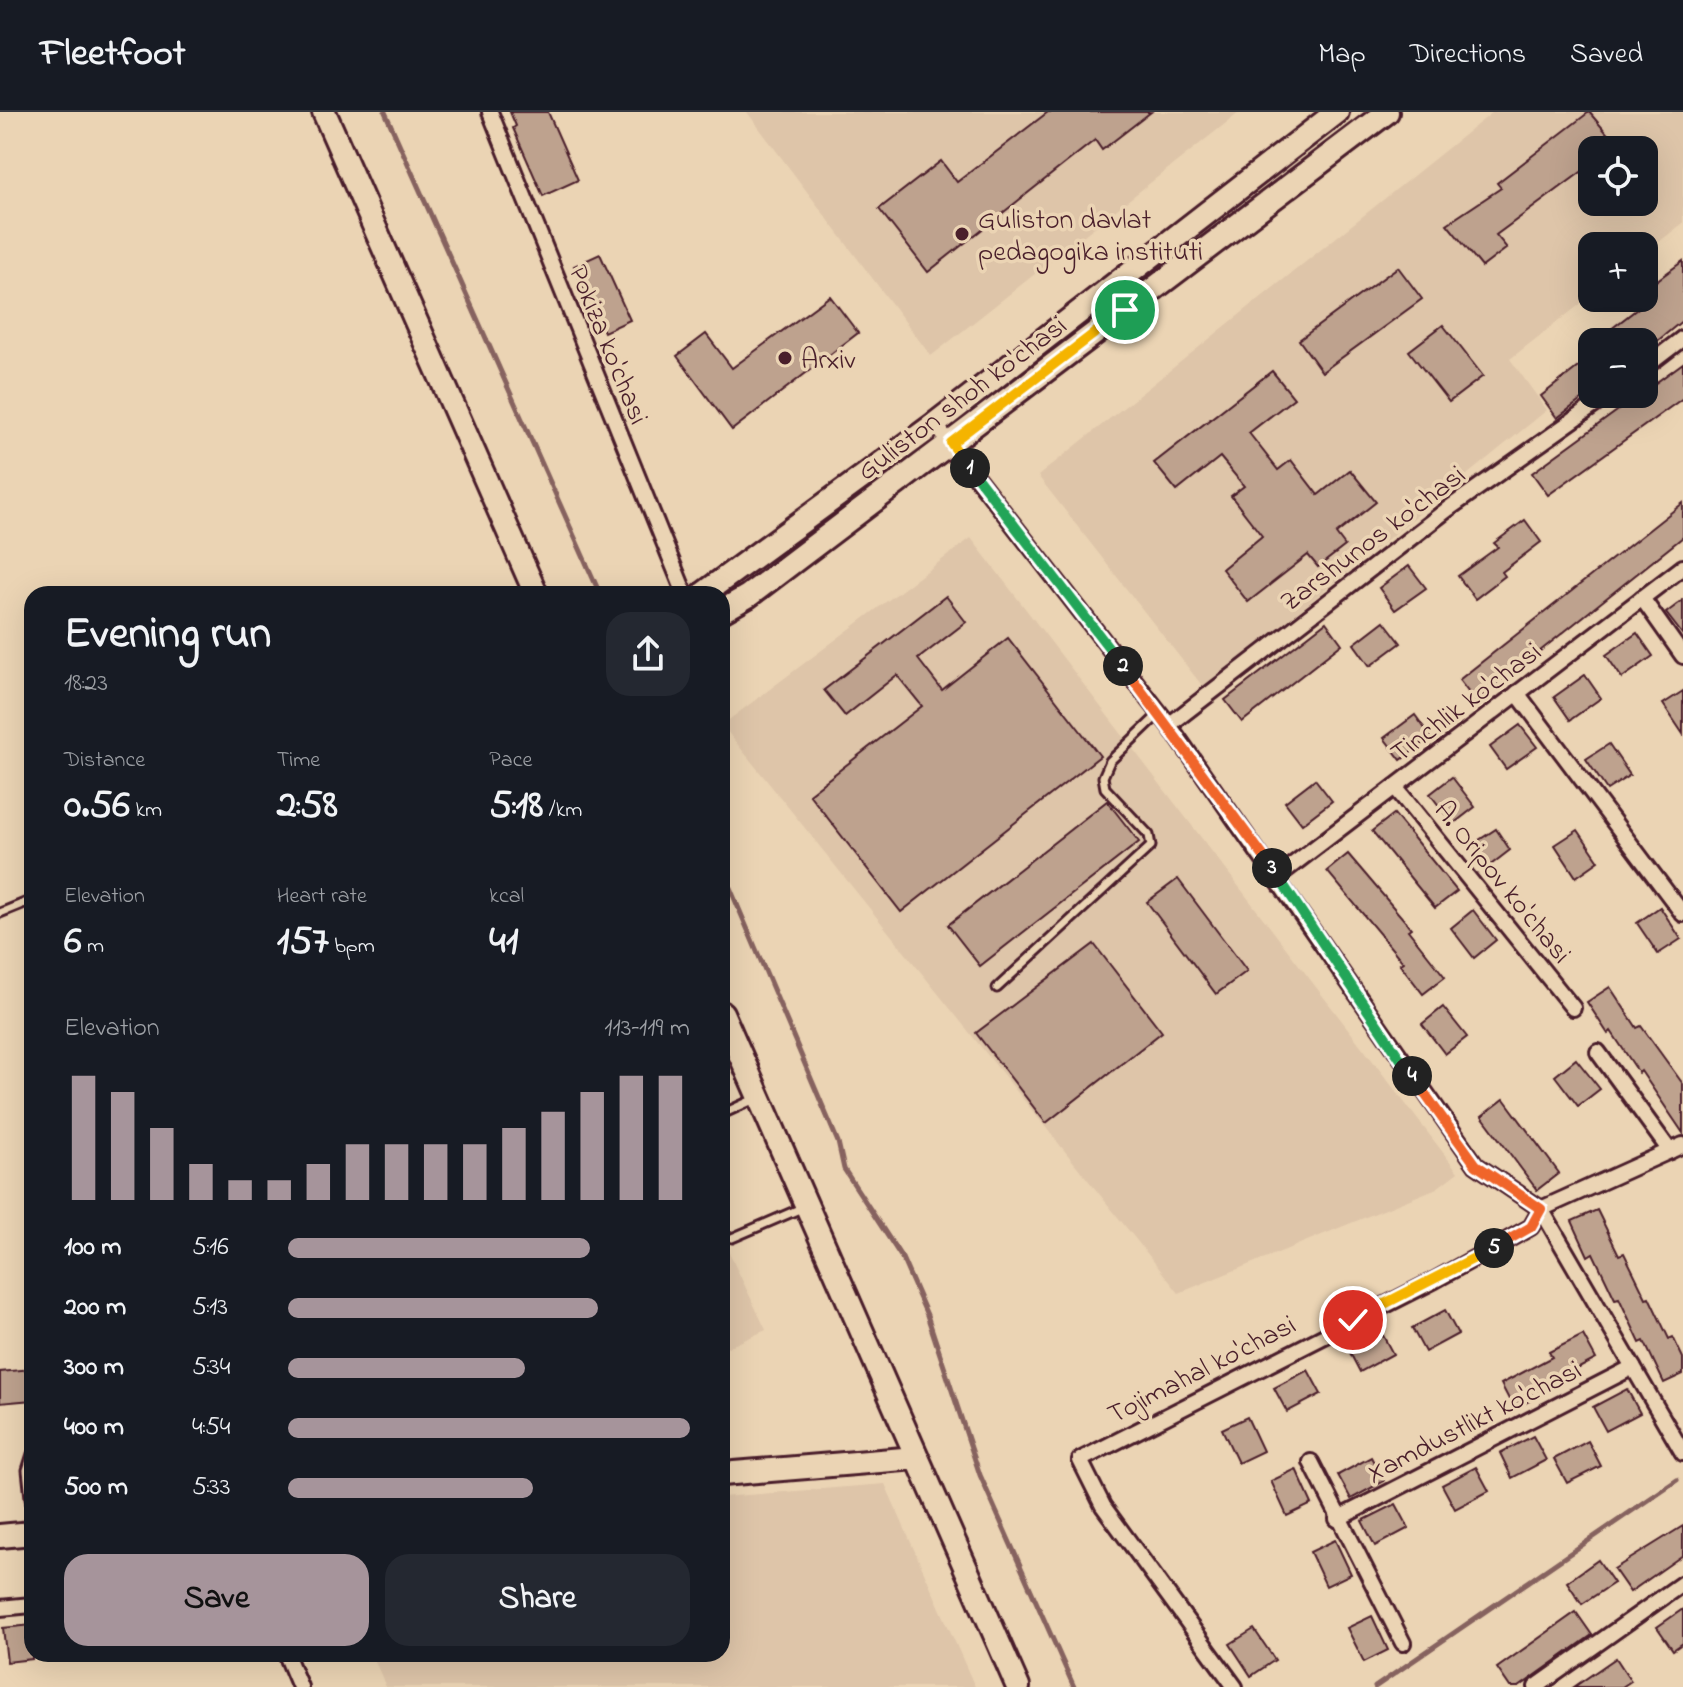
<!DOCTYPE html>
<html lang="en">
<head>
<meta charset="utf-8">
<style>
	body { margin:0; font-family:"Indie Flower",sans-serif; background:#242831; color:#f1f3f6; height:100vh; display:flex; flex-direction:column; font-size:30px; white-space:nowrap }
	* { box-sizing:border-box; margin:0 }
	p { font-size:26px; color:#9ea1a6 }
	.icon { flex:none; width:44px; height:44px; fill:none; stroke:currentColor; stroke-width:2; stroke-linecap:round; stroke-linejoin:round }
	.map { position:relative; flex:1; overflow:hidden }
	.details { position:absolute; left:24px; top:474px; width:706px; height:1076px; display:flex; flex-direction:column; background:#171b24; border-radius:24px; box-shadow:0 8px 32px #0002 }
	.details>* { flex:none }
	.fabs { position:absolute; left:1578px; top:24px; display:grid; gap:16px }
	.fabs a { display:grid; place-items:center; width:80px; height:80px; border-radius:16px; background:#171b24; box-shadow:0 8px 32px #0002; font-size:40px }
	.pin { position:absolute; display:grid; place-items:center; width:68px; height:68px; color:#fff; margin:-34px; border:4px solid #fff; border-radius:50%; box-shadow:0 2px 8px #0007 }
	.km { position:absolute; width:40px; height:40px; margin:-20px; border-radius:50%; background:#222; color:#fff; font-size:22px; line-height:40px; text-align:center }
	.round { display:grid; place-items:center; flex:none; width:84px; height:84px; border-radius:24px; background:#242831 }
	.summary { display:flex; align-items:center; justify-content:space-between; height:136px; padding:0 40px }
	h1 { font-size:44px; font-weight:800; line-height:60px }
	.metrics { display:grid; grid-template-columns:repeat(3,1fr); gap:12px; height:136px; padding:8px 40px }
	.metrics div { display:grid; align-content:center }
	.metrics b { font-size:40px; font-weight:800 }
	.metrics small { font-size:22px; font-weight:400 }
	.metrics p { font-size:22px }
	.chart { height:224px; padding:16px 40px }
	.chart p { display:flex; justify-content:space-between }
	.chart svg { width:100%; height:144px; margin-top:8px; stroke:#a6949b; stroke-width:6 }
	.action { display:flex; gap:16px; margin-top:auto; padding:16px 40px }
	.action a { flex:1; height:92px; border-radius:24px; background:#a6949b; color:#111; font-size:32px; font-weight:800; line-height:92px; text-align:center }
	.action a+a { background:#242831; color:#f1f3f6 }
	ul { padding:0 40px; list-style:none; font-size:26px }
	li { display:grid; grid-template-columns:128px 96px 1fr; align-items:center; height:60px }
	li i { height:20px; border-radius:10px; background:#a6949b }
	header { display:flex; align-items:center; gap:48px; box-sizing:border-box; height:112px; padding:0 40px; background:#171b24; border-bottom:2px solid #363941 }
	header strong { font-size:38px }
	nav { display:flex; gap:44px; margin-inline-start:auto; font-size:28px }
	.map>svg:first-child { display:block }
	.built { fill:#dec5a9; fill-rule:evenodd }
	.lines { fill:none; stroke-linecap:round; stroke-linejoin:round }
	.stream { stroke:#86625e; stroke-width:5 }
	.building { fill:#bea28e; stroke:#4a1f2b; stroke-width:2 }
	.lane-casing { stroke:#4a1f2b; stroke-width:13 }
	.street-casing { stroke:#4a1f2b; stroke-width:20 }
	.secondary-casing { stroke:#4a1f2b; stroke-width:28 }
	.lane { stroke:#ebd4b4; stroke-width:7 }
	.street { stroke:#ebd4b4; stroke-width:14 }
	.secondary { stroke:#ebd4b4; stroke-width:22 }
	.split-1-casing { stroke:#fff; stroke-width:16 }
	.split-2-casing { stroke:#fff; stroke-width:16 }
	.split-3-casing { stroke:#fff; stroke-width:16 }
	.split-4-casing { stroke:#fff; stroke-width:16 }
	.split-5-casing { stroke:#fff; stroke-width:16 }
	.split-6-casing { stroke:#fff; stroke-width:16 }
	.split-1 { stroke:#f5b400; stroke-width:10 }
	.split-2 { stroke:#22a559; stroke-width:10 }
	.split-3 { stroke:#f0652b; stroke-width:10 }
	.split-4 { stroke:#22a559; stroke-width:10 }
	.split-5 { stroke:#f0652b; stroke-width:10 }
	.split-6 { stroke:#f5b400; stroke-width:10 }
	.poi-dot { fill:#4a1f2b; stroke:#ebd4b4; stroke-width:3 }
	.labels { text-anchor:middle; stroke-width:7; stroke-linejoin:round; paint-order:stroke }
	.poi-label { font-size:28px; fill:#4a1f2b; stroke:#ebd4b4; text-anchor:start }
	.street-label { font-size:28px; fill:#4a1f2b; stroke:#ebd4b4 }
</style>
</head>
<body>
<header>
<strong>Fleetfoot</strong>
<nav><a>Map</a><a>Directions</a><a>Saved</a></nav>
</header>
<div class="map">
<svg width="1683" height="1575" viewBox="0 0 1683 1575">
	<rect width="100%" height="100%" fill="#ebd4b4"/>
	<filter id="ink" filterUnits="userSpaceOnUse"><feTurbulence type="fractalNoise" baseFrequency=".0125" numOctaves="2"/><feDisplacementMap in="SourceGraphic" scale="16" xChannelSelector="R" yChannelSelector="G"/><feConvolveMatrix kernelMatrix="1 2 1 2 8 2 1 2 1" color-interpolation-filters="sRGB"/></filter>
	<g filter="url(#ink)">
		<g class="built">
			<path d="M747 0H1240L931 244Z"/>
			<path d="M1493 0H1683V111L1644 142V134H1592V183L1510 247 1547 298 1204 576 1038 364ZM1592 38H1644V90H1592Z"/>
			<path d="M971 426 1458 1060 1437 1076 1179 1181 722 613Z"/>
			<path d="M722 1126 766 1218 722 1238Z"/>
			<path d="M885 1372 975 1575H386L372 1542H722V1385Z"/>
		</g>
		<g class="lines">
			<g class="stream">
				<path d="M385 0 600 482"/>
				<path d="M722 757 838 1030 844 1057 902 1146 927 1203 980 1363 1074 1575"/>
				<path d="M1375 1575 1677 1368"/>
			</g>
		</g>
		<g class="building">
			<path d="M510 0H548L578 68 543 84 513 16 516 14Z"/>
			<path d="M1048 0H1151L1102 38 1095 28 928 160 879 97 941 49 957 70Z"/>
			<path d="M1589 0 1617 33 1610 38H1592V52L1496 123 1507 136 1482 155 1447 112 1501 76 1497 71Z"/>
			<path d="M600 142 630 208 604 220 574 154Z"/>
			<path d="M1683 149V208L1644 240V230H1612L1606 221 1646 190 1644 178Z"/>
			<path d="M1398 155 1422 187 1322 260 1299 228Z"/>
			<path d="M830 184 858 221 732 318 677 244 706 222 732 256Z"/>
			<path d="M1443 213 1483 264 1449 290 1409 239Z"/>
			<path d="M1592 244V280L1557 306 1541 284Z"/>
			<path d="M1683 251V286L1548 383 1532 361Z"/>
			<path d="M1272 259 1294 286 1249 321 1278 358 1291 348 1318 383 1350 358 1376 390 1336 422 1345 434 1318 455 1308 443 1248 490 1222 457 1262 424 1231 384 1244 374 1220 345 1177 379 1154 351Z"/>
			<path d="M1683 391V425L1476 590 1459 568Z"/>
			<path d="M1525 408 1541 430 1502 460 1505 464 1475 487 1458 464 1498 435 1494 431Z"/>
			<path d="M1409 454 1426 476 1395 498 1379 476Z"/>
			<path d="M946 484 966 510 918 547 942 578 1008 526 1100 644 901 800 809 682 922 594 897 563 845 604 824 578Z"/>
			<path d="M1683 488V523L1666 501Z"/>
			<path d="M1384 509 1401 531 1370 554 1354 532Z"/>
			<path d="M1326 510 1342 532 1242 610 1225 588Z"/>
			<path d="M1637 521 1653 544 1622 566 1606 543Z"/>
			<path d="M1585 563 1601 586 1570 608 1554 585Z"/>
			<path d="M1683 579V622L1663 592Z"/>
			<path d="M1415 603 1431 625 1401 648 1384 626Z"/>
			<path d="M1520 613 1537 635 1506 657 1490 635Z"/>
			<path d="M1609 632 1630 663 1607 678 1586 647Z"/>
			<path d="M1452 665 1475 695 1453 712 1430 682Z"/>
			<path d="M1315 667 1332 689 1302 712 1285 690Z"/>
			<path d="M1107 689 1139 730 980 854 948 813Z"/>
			<path d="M1394 702 1457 779 1435 796 1372 719Z"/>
			<path d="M1496 717 1510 738 1488 755 1473 732Z"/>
			<path d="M1578 718 1599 749 1576 765 1555 733Z"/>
			<path d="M1348 742 1411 816 1408 818 1445 865 1423 882 1400 852 1403 850 1327 759Z"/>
			<path d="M1178 767 1247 859 1216 882 1147 790Z"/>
			<path d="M1660 795 1681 827 1658 842 1637 811Z"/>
			<path d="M1473 798 1496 828 1474 846 1451 816Z"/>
			<path d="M1094 832 1162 920 1046 1011 976 921Z"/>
			<path d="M1610 875 1637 916 1641 914 1683 972V1021L1641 959 1639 961 1611 919 1608 922 1587 890Z"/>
			<path d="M1443 895 1467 925 1445 942 1422 912Z"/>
			<path d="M1576 947 1600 977 1578 994 1555 964Z"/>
			<path d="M1504 987 1559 1061 1537 1078 1482 1004Z"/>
			<path d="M1597 1098 1619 1143 1624 1141 1646 1186 1649 1185 1669 1227 1673 1225 1683 1246V1262L1664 1271 1644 1229 1640 1231 1619 1186 1615 1187 1593 1141 1588 1144 1572 1109Z"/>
			<path d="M1445 1198 1458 1222 1425 1240 1412 1216Z"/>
			<path d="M1380 1218 1393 1242 1360 1260 1347 1235Z"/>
			<path d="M1583 1223 1596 1247 1545 1274 1548 1279 1514 1297 1501 1272 1552 1245 1549 1240Z"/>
			<path d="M32 1257V1288L0 1291V1260Z"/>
			<path d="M1308 1258 1321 1282 1287 1300 1274 1276Z"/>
			<path d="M1627 1277 1640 1301 1606 1319 1593 1295Z"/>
			<path d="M1247 1305 1263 1339 1238 1351 1222 1317Z"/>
			<path d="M1533 1324 1546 1348 1512 1366 1500 1341Z"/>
			<path d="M1588 1329 1601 1354 1567 1371 1554 1347Z"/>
			<path d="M1371 1345 1384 1369 1351 1387 1338 1363Z"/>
			<path d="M1476 1355 1489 1379 1455 1397 1442 1373Z"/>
			<path d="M1296 1357 1312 1392 1287 1404 1271 1369Z"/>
			<path d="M1396 1392 1409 1416 1375 1434 1362 1409Z"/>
			<path d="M1683 1414V1443L1630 1480 1614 1457Z"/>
			<path d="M1335 1428 1351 1462 1326 1474 1310 1440Z"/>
			<path d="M1598 1448 1614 1471 1582 1492 1567 1470Z"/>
			<path d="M1683 1497V1531L1673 1538 1657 1515Z"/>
			<path d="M1576 1500 1592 1523 1519 1575H1510L1497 1556Z"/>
			<path d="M1372 1504 1388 1538 1364 1550 1347 1516Z"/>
			<path d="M32 1513V1547L7 1550 3 1516Z"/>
			<path d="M1254 1517 1275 1548 1251 1564 1230 1532Z"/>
			<path d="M1616 1546 1631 1569 1622 1575H1574Z"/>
		</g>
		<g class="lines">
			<g class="lane-casing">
				<g id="lane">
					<path d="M0 801 32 788"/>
					<path d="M997 876 1151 734 1149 723 1105 676 1103 665 1110 649 1160 601"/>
					<path d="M722 1002 757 986"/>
					<path d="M732 1126 804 1095"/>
					<path d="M32 1342 27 1358 32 1404"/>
				</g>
			</g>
			<g class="street-casing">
				<g id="street">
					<path d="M490 0 685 482"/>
					<path d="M1644 256 1683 226"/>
					<path d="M935 312 1169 613 1476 1053 1541 1097 1683 1341"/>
					<path d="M1642 486 1683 544"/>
					<path d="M1517 581 1683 802"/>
					<path d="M1169 613 1448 397 1610 282"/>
					<path d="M1395 675 1573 896"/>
					<path d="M1278 764 1683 455"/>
					<path d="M1598 940 1670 1039"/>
					<path d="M1311 1350 1403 1531"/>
					<path d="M1337 1407 1633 1255"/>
					<path d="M0 1496 32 1493"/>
					<path d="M286 1542 300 1575"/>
					<path d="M1235 1575 1103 1394 1080 1348 1435 1168 1531 1115 1541 1097 1683 1033"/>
					<path d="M1536 1575 1683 1471"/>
				</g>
			</g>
			<g class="secondary-casing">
				<g id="secondary">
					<path d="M324 0 536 482"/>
					<path d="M703 482 935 312 1337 0"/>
					<path d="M722 499 748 484 1387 0"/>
					<path d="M722 901 1018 1575"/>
					<path d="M722 1362 916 1346"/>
					<path d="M0 1424 32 1421"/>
				</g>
			</g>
			<use href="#lane" class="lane"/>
			<use href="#street" class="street"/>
			<use href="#secondary" class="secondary"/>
		</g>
	</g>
	<g class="lines" filter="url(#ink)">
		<g class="split-1-casing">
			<path id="split-1" d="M970 356 951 331 1125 198"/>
		</g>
		<g class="split-2-casing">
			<path id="split-2" d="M970 356 1123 554"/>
		</g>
		<g class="split-3-casing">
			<path id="split-3" d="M1123 554 1272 756"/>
		</g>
		<g class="split-4-casing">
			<path id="split-4" d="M1272 756 1412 964"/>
		</g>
		<g class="split-5-casing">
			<path id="split-5" d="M1412 964 1476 1053 1541 1097 1531 1115 1494 1136"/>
		</g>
		<g class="split-6-casing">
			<path id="split-6" d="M1353 1208 1494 1136"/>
		</g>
		<use href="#split-1" class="split-1"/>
		<use href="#split-2" class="split-2"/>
		<use href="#split-3" class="split-3"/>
		<use href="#split-4" class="split-4"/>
		<use href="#split-5" class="split-5"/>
		<use href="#split-6" class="split-6"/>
	</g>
	<g class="poi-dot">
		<circle cx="962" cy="122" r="8"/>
		<circle cx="785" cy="246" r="8"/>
	</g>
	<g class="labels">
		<g class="poi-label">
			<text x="978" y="116">Guliston davlat<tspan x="978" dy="32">pedagogika instituti</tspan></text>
			<text x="801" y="256">Arxiv</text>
		</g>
		<g class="street-label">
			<text transform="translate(610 232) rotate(68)" y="10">Pokiza ko'chasi</text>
			<text transform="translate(961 285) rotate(-37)" y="10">Guliston shoh ko'chasi</text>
			<text transform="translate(1372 425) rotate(-37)" y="10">Zarshunos ko'chasi</text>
			<text transform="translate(1465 589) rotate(-37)" y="10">Tinchlik ko'chasi</text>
			<text transform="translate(1504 769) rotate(51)" y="10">A. Oripov ko'chasi</text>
			<text transform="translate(1201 1256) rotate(-27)" y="10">Tojimahal ko'chasi</text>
			<text transform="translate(1473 1308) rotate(-27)" y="10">Xamdustlikt ko'chasi</text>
		</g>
	</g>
</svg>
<div class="fabs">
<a><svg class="icon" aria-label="locate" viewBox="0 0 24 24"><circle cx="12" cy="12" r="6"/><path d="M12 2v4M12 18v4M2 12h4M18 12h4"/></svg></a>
<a>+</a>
<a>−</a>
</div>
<div class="pin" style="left:1125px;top:198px;background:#1e9e55"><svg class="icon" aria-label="arrive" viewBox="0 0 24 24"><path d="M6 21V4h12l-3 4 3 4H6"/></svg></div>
<div class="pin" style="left:1353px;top:1208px;background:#d93025"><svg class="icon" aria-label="check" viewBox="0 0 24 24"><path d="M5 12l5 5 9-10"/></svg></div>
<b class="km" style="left:970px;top:356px">1</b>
<b class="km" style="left:1123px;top:554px">2</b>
<b class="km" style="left:1272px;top:756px">3</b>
<b class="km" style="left:1412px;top:964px">4</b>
<b class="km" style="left:1494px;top:1136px">5</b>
<section class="details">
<div class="summary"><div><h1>Evening run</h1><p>18:23</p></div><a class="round"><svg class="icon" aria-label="share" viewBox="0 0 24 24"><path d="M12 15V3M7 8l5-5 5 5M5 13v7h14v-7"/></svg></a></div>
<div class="metrics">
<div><p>Distance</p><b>0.56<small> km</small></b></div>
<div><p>Time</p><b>2:58</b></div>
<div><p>Pace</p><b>5:18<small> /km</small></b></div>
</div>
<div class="metrics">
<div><p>Elevation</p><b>6<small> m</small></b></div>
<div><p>Heart rate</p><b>157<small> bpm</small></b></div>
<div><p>kcal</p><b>41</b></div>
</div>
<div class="chart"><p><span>Elevation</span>113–119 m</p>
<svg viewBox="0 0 160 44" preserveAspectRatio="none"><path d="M5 44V6M15 44V11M25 44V22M35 44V33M45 44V38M55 44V38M65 44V33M75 44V27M85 44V27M95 44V27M105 44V27M115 44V22M125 44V17M135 44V11M145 44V6M155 44V6"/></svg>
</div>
<ul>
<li><b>100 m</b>5:16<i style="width:75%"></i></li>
<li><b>200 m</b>5:13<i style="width:77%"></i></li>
<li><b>300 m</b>5:34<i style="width:59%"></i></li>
<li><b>400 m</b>4:54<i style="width:100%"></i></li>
<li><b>500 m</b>5:33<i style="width:61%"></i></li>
</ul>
<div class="action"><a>Save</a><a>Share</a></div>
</section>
</div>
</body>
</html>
